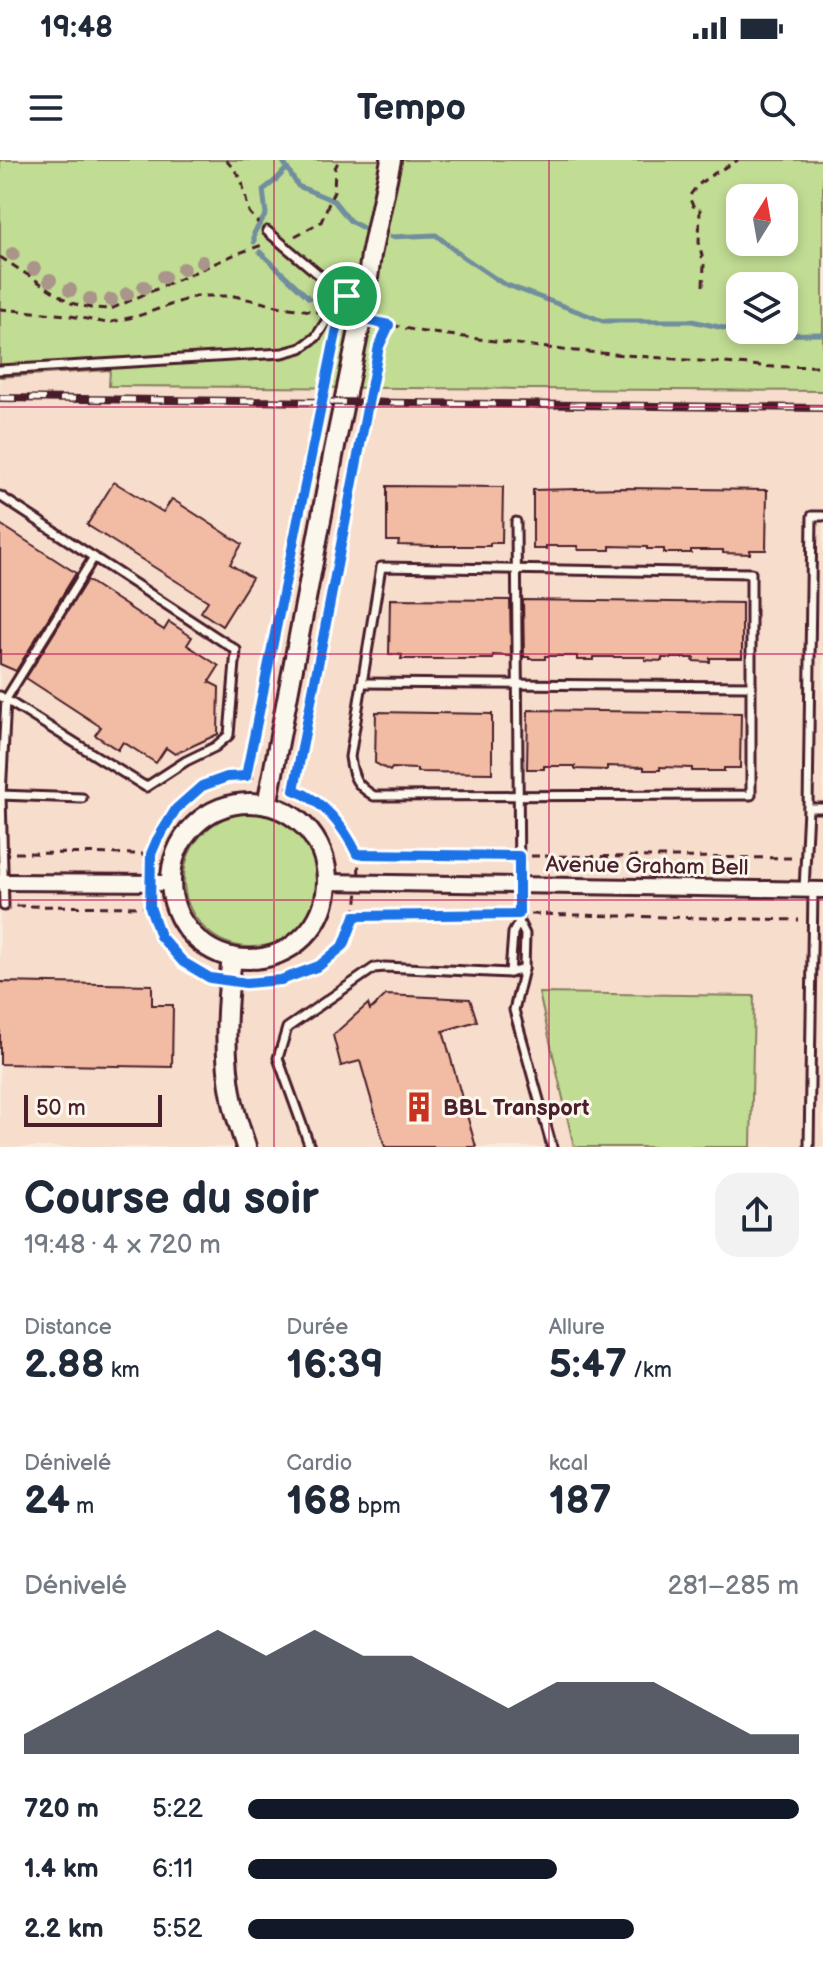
<!DOCTYPE html>
<html lang="fr">
<head>
<meta charset="utf-8">
<style>
	body { margin:0; font-family:"Balsamiq Sans",sans-serif; background:#f2f2f3; color:#1f2937; height:100vh; display:flex; flex-direction:column; font-size:30px; white-space:nowrap }
	* { box-sizing:border-box; margin:0 }
	p { font-size:26px; color:#747a83 }
	.icon { flex:none; width:44px; height:44px; fill:none; stroke:currentColor; stroke-width:2; stroke-linecap:round; stroke-linejoin:round }
	.map { position:relative; height:987px; overflow:hidden }
	.panel { display:flex; flex-direction:column; background:#fff; flex:1 }
	.panel>* { flex:none }
	.needle { width:52px; rotate:11deg }
	.buttons { position:absolute; left:726px; top:24px; display:grid; gap:16px }
	.buttons a { display:grid; place-items:center; width:72px; height:72px; border-radius:16px; background:#fff; box-shadow:0 4px 12px #0003; font-size:40px }
	.scale { position:absolute; left:24px; bottom:20px; width:138px; box-sizing:border-box; padding-left:8px; border:4px solid #4a1f2b; border-top:0; font-size:22px; line-height:28px; white-space:nowrap; color:#4a1f2b; -webkit-text-stroke:6px #fbf7ec; paint-order:stroke }
	.pin { position:absolute; display:grid; place-items:center; width:68px; height:68px; color:#fff; margin:-34px; border:4px solid #fff; border-radius:50%; box-shadow:0 2px 8px #0007 }
	.round { display:grid; place-items:center; flex:none; width:84px; height:84px; border-radius:24px; background:#f2f2f3 }
	.summary { display:flex; align-items:center; justify-content:space-between; height:136px; padding:0 24px }
	h1 { font-size:44px; font-weight:700; line-height:60px }
	.figures { display:grid; grid-template-columns:repeat(3,1fr); gap:12px; height:136px; padding:8px 24px }
	.figures div { display:grid; align-content:center }
	.figures b { font-size:40px; font-weight:700 }
	.figures small { font-size:22px; font-weight:400 }
	.figures p { font-size:22px }
	.chart { height:224px; padding:16px 24px }
	.chart p { display:flex; justify-content:space-between }
	.chart svg { width:100%; height:144px; margin-top:8px; fill:#111827; opacity:.7 }
	ul { padding:0 24px; list-style:none; font-size:26px }
	li { display:grid; grid-template-columns:128px 96px 1fr; align-items:center; height:60px }
	li i { height:20px; border-radius:10px; background:#111827 }
	.status { display:flex; justify-content:space-between; align-items:center; height:56px; padding:0 40px; background:#fff; direction:ltr }
	.status svg { height:22px; fill:currentColor }
	header { display:flex; justify-content:space-between; align-items:center; height:104px; padding:0 24px; background:#fff; font-size:36px; font-weight:700 }
	.map>svg:first-child { display:block }
	.built { fill:#f7ddcc }
	.green { fill:#c1dc93; stroke:#867e5f; stroke-width:2; fill-rule:evenodd }
	.lines { fill:none; stroke-linecap:round; stroke-linejoin:round }
	.stream { stroke:#718e9d; stroke-width:5 }
	.building { fill:#f1bca3; stroke:#4a1f2b; stroke-width:2 }
	.service-casing { stroke:#4a1f2b; stroke-width:13 }
	.minor-casing { stroke:#4a1f2b; stroke-width:20 }
	.tertiary-casing { stroke:#4a1f2b; stroke-width:24 }
	.path { stroke:#4a1f2b; stroke-width:3; stroke-dasharray:8 6; stroke-linecap:butt }
	.service { stroke:#fbf7ec; stroke-width:7 }
	.minor { stroke:#fbf7ec; stroke-width:14 }
	.tertiary { stroke:#fbf7ec; stroke-width:18 }
	.rail-casing { stroke:#4a1f2b; stroke-width:8 }
	.rail { stroke:#fbf7ec; stroke-width:5; stroke-dasharray:15; stroke-linecap:butt }
	.tree { fill:#a99589 }
	.route-casing { stroke:#fff; stroke-width:16 }
	.route { stroke:#1a73e8; stroke-width:10 }
	.grid { fill:none; stroke:#c2185b; stroke-width:2; stroke-opacity:0.55 }
	.labels { text-anchor:middle; stroke-width:6; stroke-linejoin:round; paint-order:stroke }
	.street-label { font-size:22px; fill:#4a1f2b; stroke:#fbf7ec }
	.poi-label { font-size:22px; font-weight:bold; fill:#4a1f2b; stroke:#fbf7ec; text-anchor:start }
</style>
</head>
<body>
<div class="status"><b>19:48</b><svg viewBox="0 0 49 12"><path d="M0 12V9h3v3zM5 12V6h3v6zM10 12V3h3v9zM15 12V0h3v12zM26 1h20v11H26zM47 4h2v5h-2z"/></svg></div>
<header><svg class="icon" aria-label="menu" viewBox="0 0 24 24"><path d="M4 6h16M4 12h16M4 18h16"/></svg>Tempo<svg class="icon" aria-label="search" viewBox="0 0 24 24"><circle cx="10" cy="10" r="6"/><path d="M15 15l6 6"/></svg></header>
<div class="map">
<svg width="823" height="987" viewBox="0 0 823 987">
	<rect width="100%" height="100%" fill="#f9ebdd"/>
	<filter id="ink" filterUnits="userSpaceOnUse"><feTurbulence type="fractalNoise" baseFrequency=".0125" numOctaves="2"/><feDisplacementMap in="SourceGraphic" scale="16" xChannelSelector="R" yChannelSelector="G"/><feConvolveMatrix kernelMatrix="1 2 1 2 8 2 1 2 1" color-interpolation-filters="sRGB"/></filter>
	<g filter="url(#ink)">
		<path class="built" d="M111 210 109 226 823 231V987H0V217Z"/>
		<g class="green">
			<path d="M0 0H823V231L109 226 110 210 0 217ZM740 38H784V82H740ZM740 126H784V170H740Z"/>
			<circle cx="251" cy="720" r="67"/>
			<path d="M539 833 754 836 751 987H574Z"/>
		</g>
		<g class="lines">
			<g class="stream">
				<path d="M282 0 298 26 334 41 350 61 367 70"/>
				<path d="M391 77 436 75 462 96 502 123 603 161H692L755 175 823 174"/>
				<path d="M254 82V73L266 54 263 30 276 20 286 9"/>
				<path d="M260 92 309 138"/>
			</g>
		</g>
		<g class="building">
			<path d="M114 322 163 352 172 339 242 384 230 404 252 418 222 466 201 452 208 441 87 365Z"/>
			<path d="M387 326 503 327 502 383H490V386H432L398 385 399 381H387Z"/>
			<path d="M625 328 767 330 766 390H750V394L723 393V390H691V393H664V389H647V387L610 386V390H578V386H546V389H533V330Z"/>
			<path d="M0 364 76 413 16 511 0 504Z"/>
			<path d="M87 420 164 470 169 462 183 471 192 477 187 485 219 506 209 522 219 527 218 574 175 594 166 588 156 603 123 582 118 590 95 575 101 567 26 518Z"/>
			<path d="M390 439 510 440 511 496 493 495V499H401L402 495 389 494Z"/>
			<path d="M523 440 742 443V498H710V502L693 501 694 498H662V501L645 500V497H593V500H577V496H545V499H529V497H524Z"/>
			<path d="M528 550 741 553 740 608H724V611H692V608L660 607V610H644V607L607 606V610L575 609V606H544V609H527Z"/>
			<path d="M376 552 492 554V613L417 612V609L392 608 390 611 375 603Z"/>
			<path d="M0 822 152 825V845H173L172 907 0 904Z"/>
			<path d="M386 835 470 839 477 861 443 871 476 987H385L360 901 341 906 333 875 368 844 370 850Z"/>
		</g>
		<g class="lines">
			<g class="service-casing">
				<g id="service">
					<path d="M267 71 343 135 363 141"/>
					<path d="M0 210 283 193 301 188 316 177 343 135"/>
					<path d="M0 336 236 490 229 575 215 587 186 601 146 627 0 536"/>
					<path d="M516 362 519 725V762L525 774 524 809 514 850 552 987"/>
					<path d="M381 407 751 413V635L374 636C356 625 353 618 350 597Z"/>
					<path d="M362 523 751 526"/>
					<path d="M0 635 82 638"/>
					<path d="M808 648H823"/>
					<path d="M804 730 808 648 812 356H823"/>
					<path d="M4 746 1 636 6 539 94 397"/>
					<path d="M510 813 513 773 519 762"/>
					<path d="M310 987 278 898 287 868 374 808 385 807 510 813 524 809"/>
					<path d="M809 987 813 730"/>
				</g>
			</g>
			<g class="minor-casing">
				<g id="minor">
					<path d="M0 722 171 723"/>
					<path d="M327 722 823 730"/>
				</g>
			</g>
			<g class="tertiary-casing">
				<g id="tertiary">
					<circle cx="249" cy="721" r="78"/>
					<path d="M267 645 334 291 365 141 371 95 391 0"/>
					<path d="M232 798C226 843 223 893 232 938 235 955 241 971 246 987"/>
				</g>
			</g>
			<g class="path">
				<path d="M226 0 241 18 249 52 258 63"/>
				<path d="M295 76 321 62 334 31 335 8 339 0"/>
				<path d="M0 97 71 143 91 148 111 149 236 94 265 84"/>
				<path d="M703 126 704 105 699 83 700 48 693 46 689 37C700 18 720 11 738 0"/>
				<path d="M0 149 66 155 107 163 138 156 196 136H234L282 147 319 152"/>
				<path d="M378 162 418 171 563 190 774 207 823 206"/>
				<path d="M246 616C276 622 305 630 328 652 339 662 350 678 356 692 363 711 356 769 343 786 336 794 323 804 314 808 268 827 210 834 174 792 169 786 162 780 159 773 149 750 147 721 151 696 156 664 196 622 228 617 233 616 240 617 246 616Z"/>
				<path d="M246 616 337 171"/>
				<path d="M294 630 379 186 389 165"/>
				<path d="M15 693 151 694"/>
				<path d="M357 694 507 696"/>
				<path d="M531 696 795 698"/>
				<path d="M16 746 150 747"/>
				<path d="M531 754 799 760"/>
				<path d="M355 756 507 754"/>
			</g>
			<use href="#service" class="service"/>
			<use href="#minor" class="minor"/>
			<use href="#tertiary" class="tertiary"/>
			<g class="rail-casing">
				<path id="rail" d="M0 238 823 248"/>
			</g>
			<use href="#rail" class="rail"/>
		</g>
		<g class="tree">
			<circle cx="13" cy="94" r="7"/>
			<circle cx="202" cy="102" r="7"/>
			<circle cx="34" cy="109" r="7"/>
			<circle cx="183" cy="109" r="7"/>
			<circle cx="164" cy="117" r="7"/>
			<circle cx="50" cy="120" r="7"/>
			<circle cx="144" cy="127" r="7"/>
			<circle cx="70" cy="130" r="7"/>
			<circle cx="127" cy="134" r="7"/>
			<circle cx="90" cy="139" r="7"/>
			<circle cx="111" cy="140" r="7"/>
		</g>
	</g>
	<g class="lines" filter="url(#ink)">
		<g class="route-casing">
			<path id="route" d="M347 136 365 141 361 159 389 165 379 186 294 630C323 640 344 667 357 694L519 696V754L355 756 344 785 319 806 281 820 246 823 210 818 183 802 160 776 150 747 151 694 157 680 176 649 202 626 227 617 246 616 336 173Z"/>
		</g>
		<use href="#route" class="route"/>
	</g>
	<path class="grid" d="M274 0V987M549 0V987M0 247H823M0 494H823M0 740H823"/>
	<defs>
		<g id="building-bare" transform="scale(2.4)"><path d="M-4-6H4V6H1V3H-1V6H-4ZM-2.5-4.3h1.7v1.8h-1.7ZM.8-4.3h1.7v1.8H.8ZM-2.5-1h1.7V.8h-1.7ZM.8-1h1.7V.8H.8Z" fill="#c8321e" stroke="#fbf7ec" stroke-width="2.5" paint-order="stroke"/></g>
	</defs>
	<g fill-rule="evenodd">
		<use href="#building-bare" x="419" y="947"/>
	</g>
	<g class="labels">
		<g class="street-label">
			<text transform="translate(647 705) rotate(1)" y="8">Avenue Graham Bell</text>
		</g>
		<g class="poi-label">
			<text x="443" y="955">BBL Transport</text>
		</g>
	</g>
</svg>
<div class="buttons">
<a><svg class="needle" viewBox="-14 -14 28 28"><path d="M0-13l5 13h-10z" fill="#e53935"/><path d="M0 13l5-13h-10z" fill="#747a83"/></svg></a>
<a><svg class="icon" aria-label="layers" viewBox="0 0 24 24"><path d="M12 4l9 5-9 5-9-5zM3 14l9 5 9-5"/></svg></a>
</div>
<div class="scale">50 m</div>
<div class="pin" style="left:347px;top:136px;background:#1e9e55"><svg class="icon" aria-label="arrive" viewBox="0 0 24 24"><path d="M6 21V4h12l-3 4 3 4H6"/></svg></div>
</div>
<section class="panel">
<div class="summary"><div><h1>Course du soir</h1><p>19:48 · 4 × 720 m</p></div><a class="round"><svg class="icon" aria-label="share" viewBox="0 0 24 24"><path d="M12 15V3M7 8l5-5 5 5M5 13v7h14v-7"/></svg></a></div>
<div class="figures">
<div><p>Distance</p><b>2.88<small> km</small></b></div>
<div><p>Durée</p><b>16:39</b></div>
<div><p>Allure</p><b>5:47<small> /km</small></b></div>
</div>
<div class="figures">
<div><p>Dénivelé</p><b>24<small> m</small></b></div>
<div><p>Cardio</p><b>168<small> bpm</small></b></div>
<div><p>kcal</p><b>187</b></div>
</div>
<div class="chart"><p><span>Dénivelé</span>281–285 m</p>
<svg viewBox="0 0 160 44" preserveAspectRatio="none"><path d="M0 44V38L10 30L20 22L30 14L40 6L50 14L60 6L70 14L80 14L90 22L100 30L110 22L120 22L130 22L140 30L150 38L160 38V44z"/></svg>
</div>
<ul>
<li><b>720 m</b>5:22<i style="width:100%"></i></li>
<li><b>1.4 km</b>6:11<i style="width:56%"></i></li>
<li><b>2.2 km</b>5:52<i style="width:70%"></i></li>
</ul>
</section>
</body>
</html>
